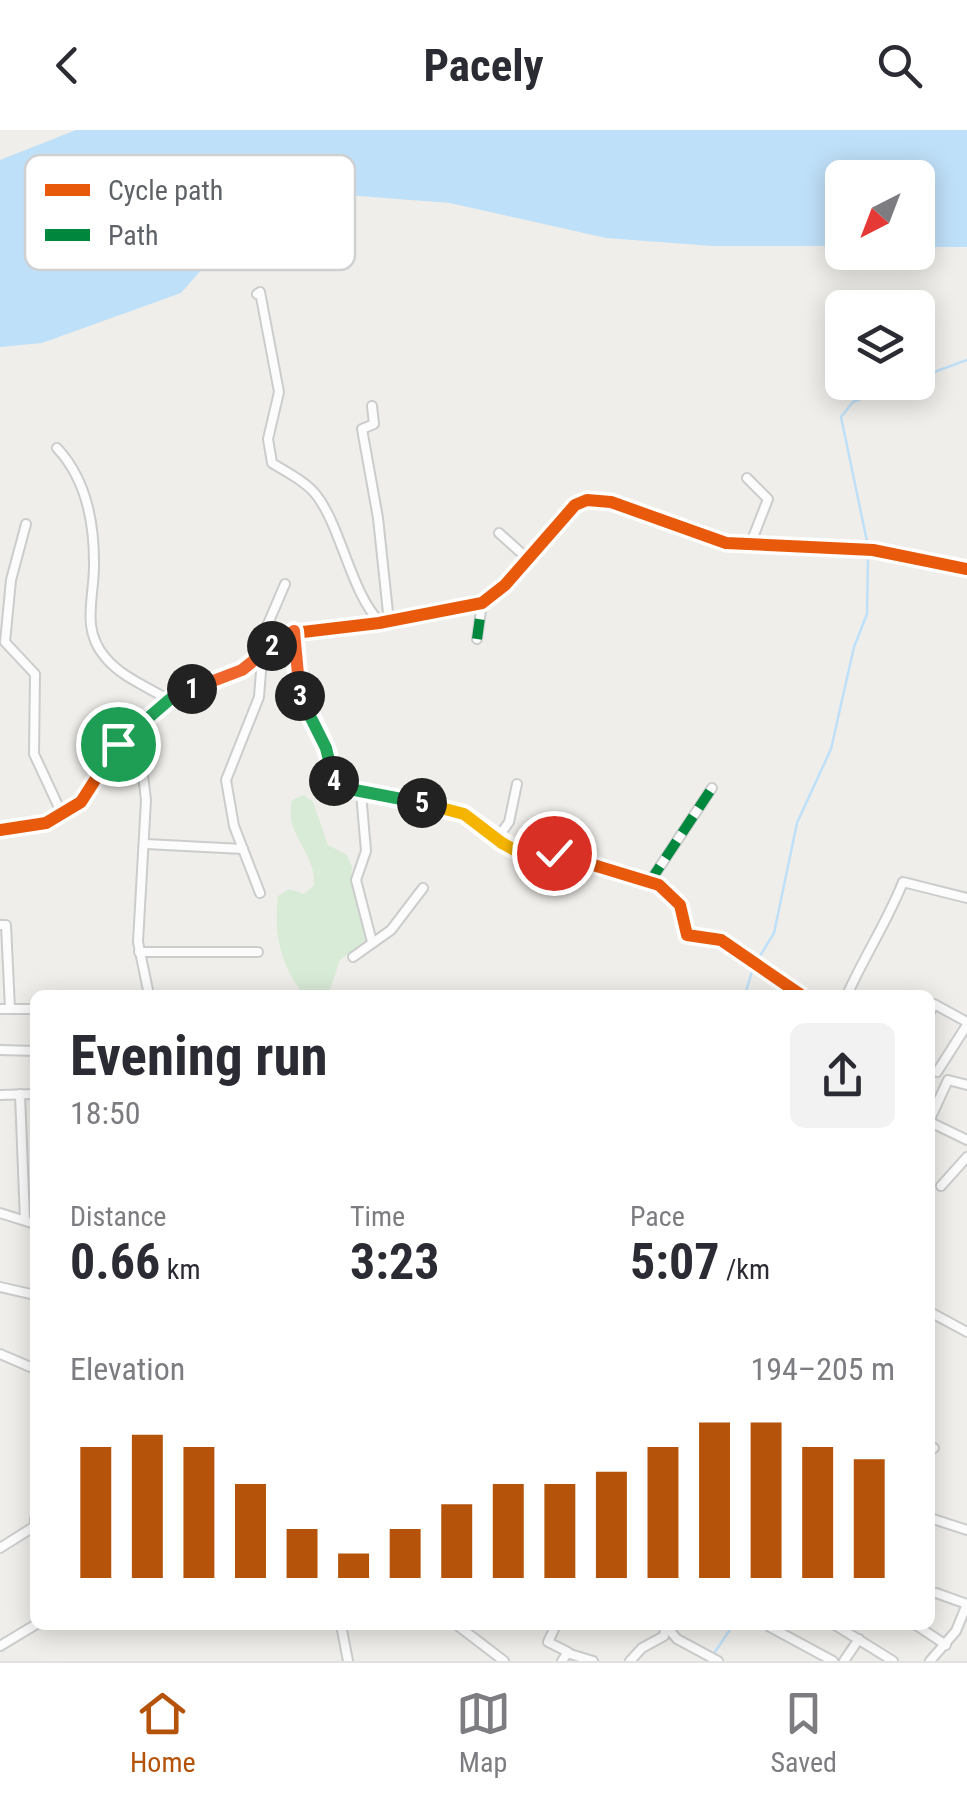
<!DOCTYPE html>
<html lang="en">
<head>
<meta charset="utf-8">
<style>
	body { margin:0; font-family:"Roboto Condensed",sans-serif; background:#f2f2f3; color:#2b2b33; height:100vh; display:flex; flex-direction:column; font-size:38px; white-space:nowrap }
	* { box-sizing:border-box; margin:0 }
	p { font-size:32px; color:#7c7c81 }
	.icon { flex:none; width:55px; height:55px; fill:none; stroke:currentColor; stroke-width:2; stroke-linecap:round; stroke-linejoin:round }
	.map { position:relative; flex:1; overflow:hidden }
	.drawer { position:absolute; left:30px; top:860px; width:905px; height:640px; display:flex; flex-direction:column; background:#fff; border-radius:15px; box-shadow:0 5px 25px #0003 }
	.drawer>* { flex:none }
	.needle { width:65px; rotate:222deg }
	.fabs { position:absolute; left:825px; top:30px; display:grid; gap:20px }
	.fabs a { display:grid; place-items:center; width:110px; height:110px; border-radius:15px; background:#fff; box-shadow:0 5px 25px #0003; font-size:50px }
	.pin { position:absolute; display:grid; place-items:center; width:85px; height:85px; color:#fff; margin:-42px; border:5px solid #fff; border-radius:50%; box-shadow:0 2px 10px #0007 }
	.km { position:absolute; width:50px; height:50px; margin:-25px; border-radius:50%; background:#222; color:#fff; font-size:28px; line-height:50px; text-align:center }
	.round { display:grid; place-items:center; flex:none; width:105px; height:105px; border-radius:15px; background:#f2f2f3 }
	.summary { display:flex; align-items:center; justify-content:space-between; height:170px; padding:0 40px }
	h1 { font-size:55px; font-weight:700; line-height:75px }
	.figures { display:grid; grid-template-columns:repeat(3,1fr); gap:15px; height:170px; padding:10px 40px }
	.figures div { display:grid; align-content:center }
	.figures b { font-size:50px; font-weight:700 }
	.figures small { font-size:28px; font-weight:400 }
	.figures p { font-size:28px }
	.chart { height:280px; padding:20px 40px }
	.chart p { display:flex; justify-content:space-between }
	.chart svg { width:100%; height:180px; margin-top:10px; stroke:#b45309; stroke-width:6 }
	header { display:flex; justify-content:space-between; align-items:center; height:130px; padding:0 40px; background:#fff; font-size:45px; font-weight:700 }
	.tabs { display:flex; justify-content:space-around; align-items:center; height:140px; border-top:2px solid #e1e1e2; background:#fff; font-size:28px; color:#7c7c81 }
	.tabs a { display:grid; justify-items:center; gap:5px }
	.tabs .selected { color:#b45309 }
	.map>svg:first-child { display:block }
	.green { fill:#d8ebd6 }
	.water { fill:#bfe0f9 }
	.lines { fill:none; stroke-linecap:round; stroke-linejoin:round }
	.stream { stroke:#bfe0f9; stroke-width:2.5 }
	.street-casing { stroke:#cbcccc; stroke-width:12 }
	.street { stroke:#fdfcfc; stroke-width:8 }
	.quiet { stroke:#00873e; stroke-width:10; stroke-dasharray:20 10; stroke-linecap:butt }
	.cycleway-casing { stroke:#fff; stroke-width:19 }
	.cycleway { stroke:#e8590c; stroke-width:12 }
	.split-1-casing { stroke:#fff; stroke-width:20 }
	.split-2-casing { stroke:#fff; stroke-width:20 }
	.split-3-casing { stroke:#fff; stroke-width:20 }
	.split-4-casing { stroke:#fff; stroke-width:20 }
	.split-5-casing { stroke:#fff; stroke-width:20 }
	.split-6-casing { stroke:#fff; stroke-width:20 }
	.split-7-casing { stroke:#fff; stroke-width:20 }
	.split-1 { stroke:#22a559; stroke-width:12 }
	.split-2 { stroke:#f0652b; stroke-width:12 }
	.split-3 { stroke:#f0652b; stroke-width:12 }
	.split-4 { stroke:#22a559; stroke-width:12 }
	.split-5 { stroke:#22a559; stroke-width:12 }
	.split-6 { stroke:#f5b400; stroke-width:12 }
	.split-7 { stroke:#f5b400; stroke-width:12 }
	.key { fill:#fff; stroke:#cfd0d2; stroke-width:2.5 }
	.key-label { font-size:28px; fill:#5f6368 }
</style>
</head>
<body>
<header><svg class="icon" aria-label="back" viewBox="0 0 24 24"><path d="M15 5l-7 7 7 7"/></svg>Pacely<svg class="icon" aria-label="search" viewBox="0 0 24 24"><circle cx="10" cy="10" r="6"/><path d="M15 15l6 6"/></svg></header>
<div class="map">
<svg width="967" height="1531" viewBox="0 0 967 1531">
	<rect width="100%" height="100%" fill="#efeeea"/>
	<path class="green" d="M304 665 313 672 328 715 347 725 352 737 351 750 367 809 340 830 328 865H304C281 836 273 803 278 766L289 759 304 764 314 755C316 720 283 705 292 670Z"/>
	<path class="water" d="M76 0H967V117H918V48H842V116H712L606 108 450 73 241 57 232 105 181 163 42 213 0 217V30Z"/>
	<g class="lines">
		<g class="stream">
			<path d="M918 248 967 230"/>
			<path d="M868 416 841 287 853 272 905 252"/>
			<path d="M757 831 774 803 797 693 831 619 854 517 867 484 868 424"/>
			<path d="M745 865 753 838"/>
			<path d="M709 1531 733 1495"/>
		</g>
		<g class="street-casing">
			<g id="street">
				<path d="M257 164 260 162 279 262 268 309 272 333C286 342 307 352 317 366 341 397 352 466 381 493"/>
				<path d="M372 276 374 294 362 299 378 388 389 492"/>
				<path d="M57 318C86 349 94 390 94 432 95 466 80 498 105 527 121 547 148 557 169 570"/>
				<path d="M747 348 768 369 750 415"/>
				<path d="M26 394 11 450 5 512 35 544 34 624 62 684"/>
				<path d="M499 403 528 429"/>
				<path d="M294 501C292 558 307 572 327 620 333 634 330 645 339 657L464 684 522 724 554 723 659 755 680 775 687 805 721 810 801 865"/>
				<path d="M477 509 482 473"/>
				<path d="M137 596 146 670 138 812 149 865"/>
				<path d="M361 663 366 721 356 750 372 812"/>
				<path d="M0 700 46 693 81 672 118 614 169 570 242 540 286 504 379 493 482 473 505 455 575 375 587 370 611 372 726 413 873 420 967 439"/>
				<path d="M496 710 509 692 517 654"/>
				<path d="M146 714 243 719"/>
				<path d="M649 753 712 658"/>
				<path d="M260 763 234 696 226 650 259 567 264 503 285 454"/>
				<path d="M0 795H6L10 879"/>
				<path d="M139 822H258"/>
				<path d="M353 827 391 800 423 758"/>
				<path d="M847 865C865 825 887 792 903 752L967 768"/>
				<path d="M0 879H35"/>
				<path d="M930 882 934 874 967 892"/>
				<path d="M0 920 35 921"/>
				<path d="M937 942 967 895"/>
				<path d="M20 964 25 1090"/>
				<path d="M0 965 35 964"/>
				<path d="M930 989 948 950 967 955"/>
				<path d="M930 992 967 1010"/>
				<path d="M941 1056 967 1027"/>
				<path d="M0 1083 35 1094"/>
				<path d="M0 1157 35 1165"/>
				<path d="M930 1182 967 1202"/>
				<path d="M0 1224 35 1239"/>
				<path d="M930 1316 934 1318"/>
				<path d="M930 1388 967 1400"/>
				<path d="M0 1418 35 1396V1389"/>
				<path d="M936 1463 967 1474"/>
				<path d="M341 1495 348 1531"/>
				<path d="M457 1495 504 1531"/>
				<path d="M556 1495 548 1512 568 1522 562 1531"/>
				<path d="M665 1495 677 1509 718 1531"/>
				<path d="M835 1495 893 1531"/>
				<path d="M916 1495 946 1515"/>
				<path d="M770 1497 833 1531"/>
				<path d="M0 1516 35 1495"/>
				<path d="M567 1523 593 1531"/>
				<path d="M630 1531 642 1518 664 1506 665 1499"/>
				<path d="M844 1531 859 1509"/>
				<path d="M930 1531 956 1501 967 1474"/>
			</g>
		</g>
		<use href="#street" class="street"/>
		<g class="quiet">
			<path d="M477 509 482 473"/>
			<path d="M649 753 712 658"/>
		</g>
		<g class="cycleway-casing">
			<g id="cycleway">
				<path d="M294 501C292 558 307 572 327 620 333 634 330 645 339 657L464 684 522 724 554 723 659 755 680 775 687 805 721 810 801 865"/>
				<path d="M0 700 46 693 81 672 118 614 169 570 242 540 286 504 379 493 482 473 505 455 575 375 587 370 611 372 726 413 873 420 967 439"/>
			</g>
		</g>
		<use href="#cycleway" class="cycleway"/>
	</g>
	<g class="lines">
		<g class="split-1-casing">
			<path id="split-1" d="M118 614 169 570 192 559"/>
		</g>
		<g class="split-2-casing">
			<path id="split-2" d="M192 559 242 540 272 516"/>
		</g>
		<g class="split-3-casing">
			<path id="split-3" d="M272 516 294 501 300 566"/>
		</g>
		<g class="split-4-casing">
			<path id="split-4" d="M300 566 326 618 334 651"/>
		</g>
		<g class="split-5-casing">
			<path id="split-5" d="M334 651 339 657 422 673"/>
		</g>
		<g class="split-6-casing">
			<path id="split-6" d="M422 673 464 684 502 713"/>
		</g>
		<g class="split-7-casing">
			<path id="split-7" d="M502 713 522 724 554 723"/>
		</g>
		<use href="#split-1" class="split-1"/>
		<use href="#split-2" class="split-2"/>
		<use href="#split-3" class="split-3"/>
		<use href="#split-4" class="split-4"/>
		<use href="#split-5" class="split-5"/>
		<use href="#split-6" class="split-6"/>
		<use href="#split-7" class="split-7"/>
	</g>
	<rect x="25" y="25" width="330" height="115" rx="15" class="key"/>
	<rect x="45" y="54" width="45" height="12" fill="#e8590c"/>
	<rect x="45" y="99" width="45" height="12" fill="#00873e"/>
	<g class="key-label">
		<text x="108" y="70">Cycle path</text>
		<text x="108" y="115">Path</text>
	</g>
</svg>
<div class="fabs">
<a><svg class="needle" viewBox="-14 -14 28 28"><path d="M0-13l5 13h-10z" fill="#e53935"/><path d="M0 13l5-13h-10z" fill="#7c7c81"/></svg></a>
<a><svg class="icon" aria-label="layers" viewBox="0 0 24 24"><path d="M12 4l9 5-9 5-9-5zM3 14l9 5 9-5"/></svg></a>
</div>
<div class="pin" style="left:118px;top:614px;background:#1e9e55"><svg class="icon" aria-label="arrive" viewBox="0 0 24 24"><path d="M6 21V4h12l-3 4 3 4H6"/></svg></div>
<div class="pin" style="left:554px;top:723px;background:#d93025"><svg class="icon" aria-label="check" viewBox="0 0 24 24"><path d="M5 12l5 5 9-10"/></svg></div>
<b class="km" style="left:192px;top:559px">1</b>
<b class="km" style="left:272px;top:516px">2</b>
<b class="km" style="left:300px;top:566px">3</b>
<b class="km" style="left:334px;top:651px">4</b>
<b class="km" style="left:422px;top:673px">5</b>
<section class="drawer">
<div class="summary"><div><h1>Evening run</h1><p>18:50</p></div><a class="round"><svg class="icon" aria-label="share" viewBox="0 0 24 24"><path d="M12 15V3M7 8l5-5 5 5M5 13v7h14v-7"/></svg></a></div>
<div class="figures">
<div><p>Distance</p><b>0.66<small> km</small></b></div>
<div><p>Time</p><b>3:23</b></div>
<div><p>Pace</p><b>5:07<small> /km</small></b></div>
</div>
<div class="chart"><p><span>Elevation</span>194–205 m</p>
<svg viewBox="0 0 160 44" preserveAspectRatio="none"><path d="M5 44V12M15 44V9M25 44V12M35 44V21M45 44V32M55 44V38M65 44V32M75 44V26M85 44V21M95 44V21M105 44V18M115 44V12M125 44V6M135 44V6M145 44V12M155 44V15"/></svg>
</div>
</section>
</div>
<nav class="tabs">
<a class="selected"><svg class="icon" aria-label="home" viewBox="0 0 24 24"><path d="M3 11l9-7 9 7M6 9v11h12V9"/></svg>Home</a>
<a><svg class="icon" aria-label="map" viewBox="0 0 24 24"><path d="M3 6l6-2 6 2 6-2v14l-6 2-6-2-6 2zM9 4v14M15 6v14"/></svg>Map</a>
<a><svg class="icon" aria-label="saved" viewBox="0 0 24 24"><path d="M7 4h10v16l-5-4-5 4z"/></svg>Saved</a>
</nav>
</body>
</html>
